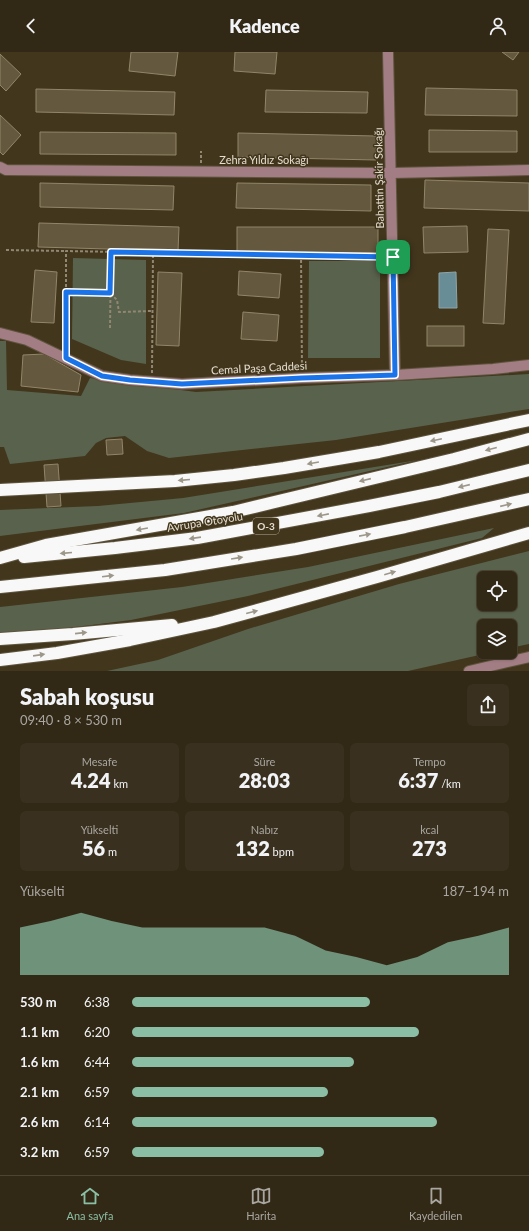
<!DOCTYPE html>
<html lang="tr">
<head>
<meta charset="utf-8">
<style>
	body { margin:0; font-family:Lato,sans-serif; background:#3a301f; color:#f1f3f6; height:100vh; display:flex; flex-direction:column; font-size:15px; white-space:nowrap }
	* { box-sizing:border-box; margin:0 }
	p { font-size:13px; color:#a8a6a1 }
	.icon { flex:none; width:22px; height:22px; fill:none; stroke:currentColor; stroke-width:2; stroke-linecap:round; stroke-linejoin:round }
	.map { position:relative; height:619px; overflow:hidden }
	.panel { display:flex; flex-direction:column; background:#322816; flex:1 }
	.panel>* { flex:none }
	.buttons { position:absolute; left:477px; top:519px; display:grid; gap:8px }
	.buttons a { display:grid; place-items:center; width:40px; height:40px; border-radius:6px; background:#322816; box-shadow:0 1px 3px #0004,0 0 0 1px #4d4435; font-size:20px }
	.pin { position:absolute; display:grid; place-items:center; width:34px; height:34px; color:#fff; margin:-17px; border-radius:8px; box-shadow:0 2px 6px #0006 }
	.round { display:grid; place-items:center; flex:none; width:42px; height:42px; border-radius:6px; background:#3a301f }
	.headline { display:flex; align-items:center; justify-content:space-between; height:68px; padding:0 20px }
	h1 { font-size:22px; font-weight:800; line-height:30px }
	.metrics { display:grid; grid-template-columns:repeat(3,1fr); gap:6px; height:68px; padding:4px 20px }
	.metrics div { display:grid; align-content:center; border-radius:6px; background:#3a301f; text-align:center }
	.metrics b { font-size:20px; font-weight:800 }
	.metrics small { font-size:11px; font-weight:400 }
	.metrics p { font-size:11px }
	.chart { height:112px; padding:8px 20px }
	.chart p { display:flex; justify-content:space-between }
	.chart svg { width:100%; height:72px; margin-top:4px; fill:#8abfa5; opacity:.7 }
	ul { padding:0 20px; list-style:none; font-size:13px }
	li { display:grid; grid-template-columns:64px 48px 1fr; align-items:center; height:30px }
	li i { height:10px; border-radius:5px; background:#8abfa5 }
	header { display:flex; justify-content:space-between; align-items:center; height:52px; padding:0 20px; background:#322816; font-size:18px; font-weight:800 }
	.tabs { display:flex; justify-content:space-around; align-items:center; height:56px; border-top:1px solid #4d4435; background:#322816; font-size:11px; color:#a8a6a1 }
	.tabs a { display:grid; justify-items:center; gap:2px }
	.tabs .active { color:#8abfa5 }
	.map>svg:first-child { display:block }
	.green { fill:#59624c; fill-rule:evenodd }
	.water { fill:#698d97; stroke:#8ea5a8 }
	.building { fill:#64583e; stroke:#928569 }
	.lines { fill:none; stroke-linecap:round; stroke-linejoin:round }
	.minor-casing { stroke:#5f543d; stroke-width:12 }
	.highway-casing { stroke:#5f543d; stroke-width:14 }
	.path { stroke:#918773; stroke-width:2; stroke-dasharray:3 2; stroke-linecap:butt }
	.minor { stroke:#a27d84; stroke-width:10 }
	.highway { stroke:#f8f8f8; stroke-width:12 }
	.oneway { fill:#9d978a }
	.route-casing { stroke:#fff; stroke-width:8 }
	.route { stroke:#1a73e8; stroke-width:5 }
	.labels { text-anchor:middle; stroke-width:3; stroke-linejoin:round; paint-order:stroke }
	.shield { fill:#42361d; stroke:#b4ac9a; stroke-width:1 }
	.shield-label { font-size:10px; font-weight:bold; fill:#e5decf }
	.street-label { font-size:11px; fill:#e5decf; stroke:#42361d }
</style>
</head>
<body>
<header><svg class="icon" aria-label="back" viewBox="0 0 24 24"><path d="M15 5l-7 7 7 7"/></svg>Kadence<svg class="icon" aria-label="person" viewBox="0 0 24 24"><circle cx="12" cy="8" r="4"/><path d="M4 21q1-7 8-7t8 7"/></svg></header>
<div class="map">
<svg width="529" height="619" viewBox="0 0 529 619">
	<rect width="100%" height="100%" fill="#42361d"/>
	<g class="green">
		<path d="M73 206 146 208V312L121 308 72 287Z"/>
		<path d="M309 209H380V306H308Z"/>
		<path d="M0 289H6L7 338 81 344 90 326 196 340 529 322V357L336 388 169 406 147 399 125 384 106 386 96 391 85 404 10 412 4 395H0Z"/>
		<path d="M418 408 184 461 0 484V458L98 454 183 446Z"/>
		<path d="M494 476 482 486 248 544 131 568 20 582H0V555L182 535 308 515Z"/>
		<path d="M529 499V592L510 596V574H484V600H493L408 619H107L158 608 248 577 399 532ZM484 526H510V552H484Z"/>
	</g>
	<path class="water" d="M456 220 457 256H439V221Z"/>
	<g class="building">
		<path d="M131 0H178L175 24 129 19Z"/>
		<path d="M235 0H277L275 22 234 19Z"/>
		<path d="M502 0H519L513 8Z"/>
		<path d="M0 2 21 22 6 39 0 33Z"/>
		<path d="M426 36 517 38V64L425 63Z"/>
		<path d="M36 37 175 40 174 63 36 60Z"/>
		<path d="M266 38 368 40 367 61 265 60Z"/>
		<path d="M0 63 21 83 3 103 0 100Z"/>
		<path d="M429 78 517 79V100H429Z"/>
		<path d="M40 80 176 81V103L40 102Z"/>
		<path d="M238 81 376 84V108L238 105Z"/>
		<path d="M425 128 529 131V159L424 156Z"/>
		<path d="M40 131 174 134 173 158 40 155Z"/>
		<path d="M237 131 371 133V159L236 156Z"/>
		<path d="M39 171 179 175 178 199 38 195Z"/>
		<path d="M467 174 468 200 424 201 423 175Z"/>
		<rect x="237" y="175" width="141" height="26"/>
		<path d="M488 177 509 178 504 272 483 271Z"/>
		<path d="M35 218 57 220 54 271 31 270Z"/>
		<path d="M239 219 281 222 279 246 238 243Z"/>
		<path d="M158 220 182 221 179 294 156 293Z"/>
		<path d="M243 260 279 263 277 289 241 287Z"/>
		<rect x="427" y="274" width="37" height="20"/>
		<path d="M44 302 81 323 78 340 21 334 23 303Z"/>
		<path d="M122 387 123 402 107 403 106 388Z"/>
		<path d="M58 412 61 454 47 455 44 413Z"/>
	</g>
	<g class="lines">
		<g class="minor-casing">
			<g id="minor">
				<path d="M388 0 395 323"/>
				<path d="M0 115 6 118 391 121 529 118"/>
				<path d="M0 281 27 288 102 324 130 328 182 332 302 326 395 323 493 317 529 313"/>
				<path d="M469 619 529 605"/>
			</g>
		</g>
		<g class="highway-casing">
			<g id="highway">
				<path d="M0 438 175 429 234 423 284 416 379 400 529 368"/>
				<path d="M24 505 115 496 197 486 369 454 439 440 529 418"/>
				<path d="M0 506 46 493 233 460 454 407 529 387"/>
				<path d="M0 535 165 518 296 497 405 475 529 447"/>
				<path d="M0 587 73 582 172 573"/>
				<path d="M0 608 57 601 130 588 214 570 377 525 529 481"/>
			</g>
		</g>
		<g class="path">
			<path d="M201 111V99"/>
			<path d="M6 198 66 199"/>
			<path d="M301 203 302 317"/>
			<path d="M66 240 110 241 117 248 119 260 152 259"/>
			<path d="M110 276 111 200"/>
			<path d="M66 295V199L382 205"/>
			<path d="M152 321 153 201"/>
		</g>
		<use href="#minor" class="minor"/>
		<use href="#highway" class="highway"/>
	</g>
	<defs><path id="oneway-solid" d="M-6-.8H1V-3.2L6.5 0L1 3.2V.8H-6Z"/></defs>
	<g class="oneway">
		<use href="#oneway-solid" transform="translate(436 388) rotate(168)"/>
		<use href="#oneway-solid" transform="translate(491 397) rotate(165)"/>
		<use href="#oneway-solid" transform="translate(313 411) rotate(170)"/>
		<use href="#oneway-solid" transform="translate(184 428) rotate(175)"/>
		<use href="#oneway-solid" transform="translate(365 428) rotate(167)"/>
		<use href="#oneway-solid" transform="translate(464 434) rotate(167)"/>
		<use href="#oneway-solid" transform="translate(506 453) rotate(-13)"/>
		<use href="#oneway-solid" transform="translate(323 463) rotate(169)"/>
		<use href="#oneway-solid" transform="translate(142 477) rotate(170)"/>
		<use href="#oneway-solid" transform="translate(365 483) rotate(-11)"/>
		<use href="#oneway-solid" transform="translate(195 486) rotate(172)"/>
		<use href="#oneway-solid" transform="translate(66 501) rotate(175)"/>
		<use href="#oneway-solid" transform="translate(237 506) rotate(-9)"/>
		<use href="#oneway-solid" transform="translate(390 521) rotate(-16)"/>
		<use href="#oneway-solid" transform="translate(108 524) rotate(-7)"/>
		<use href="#oneway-solid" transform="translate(252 560) rotate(-14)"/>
		<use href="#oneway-solid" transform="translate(81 581) rotate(-6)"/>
		<use href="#oneway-solid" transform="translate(39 603) rotate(-8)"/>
	</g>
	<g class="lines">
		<g class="route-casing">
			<path id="route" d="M111 200 393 205 395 323 302 326 182 332 130 328 102 324 66 306V240L110 241Z"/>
		</g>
		<use href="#route" class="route"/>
	</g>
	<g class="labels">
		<rect class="shield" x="253" y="466" width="26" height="16" rx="3"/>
		<g class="shield-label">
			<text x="266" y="478">O-3</text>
		</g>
		<g class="street-label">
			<text x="264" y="112">Zehra Yıldız Sokağı</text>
			<text transform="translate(379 126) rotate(-91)" y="4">Bahattin Şakir Sokağı</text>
			<text transform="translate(259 316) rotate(-3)" y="4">Cemal Paşa Caddesi</text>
			<text transform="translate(205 470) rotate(-9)" y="4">Avrupa Otoyolu</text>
		</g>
	</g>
</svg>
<div class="buttons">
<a><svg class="icon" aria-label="locate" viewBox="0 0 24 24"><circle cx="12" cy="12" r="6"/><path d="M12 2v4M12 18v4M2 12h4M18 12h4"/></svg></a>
<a><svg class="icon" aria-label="layers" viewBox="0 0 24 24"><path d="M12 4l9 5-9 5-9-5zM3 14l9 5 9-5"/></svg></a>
</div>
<div class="pin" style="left:393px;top:205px;background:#1e9e55"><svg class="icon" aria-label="arrive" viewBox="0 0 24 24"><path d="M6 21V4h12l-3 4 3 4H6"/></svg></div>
</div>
<section class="panel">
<div class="headline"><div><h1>Sabah koşusu</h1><p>09:40 · 8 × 530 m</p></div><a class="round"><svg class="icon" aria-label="share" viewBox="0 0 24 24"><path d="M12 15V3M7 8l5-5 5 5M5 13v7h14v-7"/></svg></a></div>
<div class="metrics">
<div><p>Mesafe</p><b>4.24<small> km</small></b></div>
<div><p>Süre</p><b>28:03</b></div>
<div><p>Tempo</p><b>6:37<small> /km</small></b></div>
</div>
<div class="metrics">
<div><p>Yükselti</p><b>56<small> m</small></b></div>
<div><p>Nabız</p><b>132<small> bpm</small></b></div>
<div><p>kcal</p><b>273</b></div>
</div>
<div class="chart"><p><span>Yükselti</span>187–194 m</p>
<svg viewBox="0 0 160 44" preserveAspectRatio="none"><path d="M0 44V15L10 11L20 6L30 11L40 15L50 15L60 15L70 15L80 15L90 20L100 29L110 33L120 38L130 33L140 24L150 20L160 15V44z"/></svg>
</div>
<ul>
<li><b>530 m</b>6:38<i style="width:63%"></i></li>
<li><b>1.1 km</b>6:20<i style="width:76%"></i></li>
<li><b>1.6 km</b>6:44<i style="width:59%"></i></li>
<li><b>2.1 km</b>6:59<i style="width:52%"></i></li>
<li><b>2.6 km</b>6:14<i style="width:81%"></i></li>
<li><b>3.2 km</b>6:59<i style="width:51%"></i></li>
</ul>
</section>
<nav class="tabs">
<a class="active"><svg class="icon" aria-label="home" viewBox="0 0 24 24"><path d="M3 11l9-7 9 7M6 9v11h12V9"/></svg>Ana sayfa</a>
<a><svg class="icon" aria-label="map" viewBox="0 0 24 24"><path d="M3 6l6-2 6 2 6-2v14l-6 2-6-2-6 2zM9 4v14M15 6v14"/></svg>Harita</a>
<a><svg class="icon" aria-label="saved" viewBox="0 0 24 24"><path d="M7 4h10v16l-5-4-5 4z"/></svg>Kaydedilen</a>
</nav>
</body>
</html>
